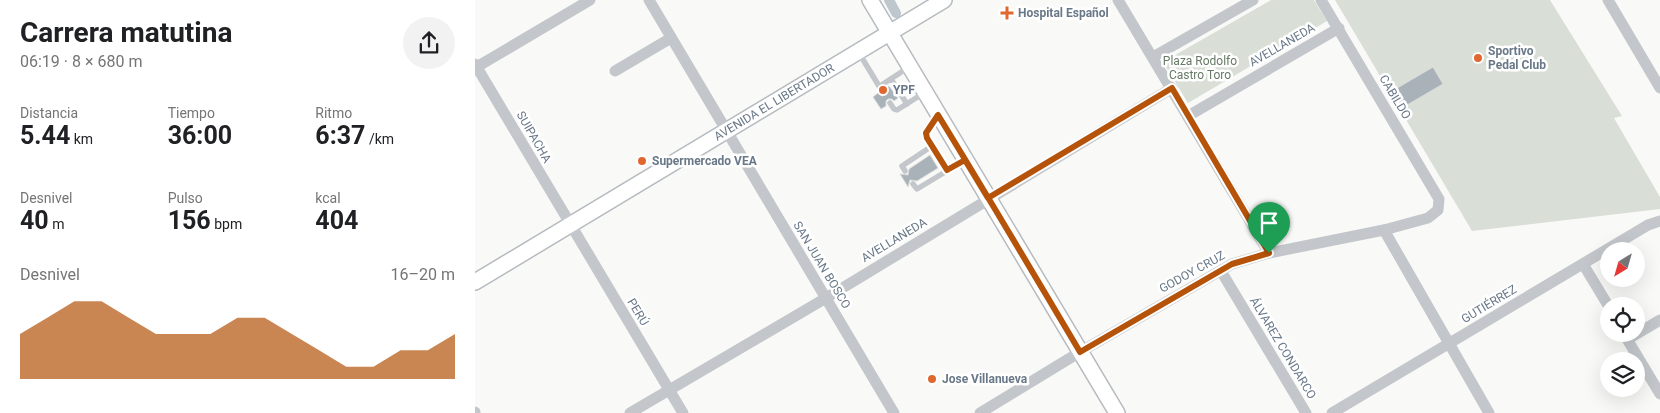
<!DOCTYPE html>
<html lang="es">
<head>
<meta charset="utf-8">
<style>
	body { margin:0; font-family:Roboto,sans-serif; background:#f2f2f2; color:#202124; height:100vh; display:flex; flex-direction:column; font-size:19px; white-space:nowrap }
	* { box-sizing:border-box; margin:0 }
	p { font-size:16px; color:#757577 }
	.icon { flex:none; width:28px; height:28px; fill:none; stroke:currentColor; stroke-width:2; stroke-linecap:round; stroke-linejoin:round }
	.map { position:relative; flex:1; overflow:hidden }
	.drawer { display:flex; flex-direction:column; background:#fff; width:475px }
	.drawer>* { flex:none }
	.needle { width:32px; rotate:217deg }
	.controls { position:absolute; left:1125px; top:242px; display:grid; gap:10px }
	.controls a { display:grid; place-items:center; width:45px; height:45px; border-radius:50%; background:#fff; box-shadow:0 5px 20px #0002; font-size:25px }
	.pin { position:absolute; display:grid; place-items:center; width:42px; height:42px; color:#fff; margin:-51px -21px; border-radius:50% 50% 50% 0; rotate:-45deg; box-shadow:0 0 5px #0007 }
	.pin .icon { rotate:45deg }
	.round { display:grid; place-items:center; flex:none; width:52px; height:52px; border-radius:26px; background:#f2f2f2 }
	.headline { display:flex; align-items:center; justify-content:space-between; height:85px; padding:0 20px }
	h1 { font-size:28px; font-weight:700; line-height:38px }
	.metrics { display:grid; grid-template-columns:repeat(3,1fr); gap:8px; height:85px; padding:5px 20px }
	.metrics div { display:grid; align-content:center }
	.metrics b { font-size:25px; font-weight:700 }
	.metrics small { font-size:14px; font-weight:400 }
	.metrics p { font-size:14px }
	.chart { height:140px; padding:10px 20px }
	.chart p { display:flex; justify-content:space-between }
	.chart svg { width:100%; height:90px; margin-top:5px; fill:#b45309; opacity:.7 }
	main { display:flex; flex:1; min-height:0 }
	.map>svg:first-child { display:block }
	.green { fill:#d9dfd7 }
	.lines { fill:none; stroke-linecap:round; stroke-linejoin:round }
	.canal { stroke:#bec7cd; stroke-width:10 }
	.building { fill:#a9b2b9; stroke:#dbdcda }
	.secondary-casing { stroke:#b6bbc0; stroke-width:18 }
	.lane { stroke:#c3c7cb; stroke-width:5.5 }
	.street { stroke:#c3c7cb; stroke-width:11 }
	.secondary { stroke:#fff; stroke-width:15 }
	.route-casing { stroke:#fff; stroke-width:10 }
	.route { stroke:#b45309; stroke-width:6 }
	.poi-dot { fill:#e16730; stroke:#fff; stroke-width:2 }
	.labels { text-anchor:middle; stroke-width:5; stroke-linejoin:round; paint-order:stroke }
	.poi-label { font-size:12px; font-weight:bold; fill:#697888; stroke:#fff; text-anchor:start }
	.street-label { font-size:12px; fill:#697888; stroke:#fff }
	.park-label { font-size:12px; fill:#667a64; stroke:#fff }
</style>
</head>
<body>
<main>
<section class="drawer">
<div class="headline"><div><h1>Carrera matutina</h1><p>06:19 · 8 × 680 m</p></div><a class="round"><svg class="icon" aria-label="share" viewBox="0 0 24 24"><path d="M12 15V3M7 8l5-5 5 5M5 13v7h14v-7"/></svg></a></div>
<div class="metrics">
<div><p>Distancia</p><b>5.44<small> km</small></b></div>
<div><p>Tiempo</p><b>36:00</b></div>
<div><p>Ritmo</p><b>6:37<small> /km</small></b></div>
</div>
<div class="metrics">
<div><p>Desnivel</p><b>40<small> m</small></b></div>
<div><p>Pulso</p><b>156<small> bpm</small></b></div>
<div><p>kcal</p><b>404</b></div>
</div>
<div class="chart"><p><span>Desnivel</span>16–20 m</p>
<svg viewBox="0 0 160 44" preserveAspectRatio="none"><path d="M0 44V22L10 14L20 6L30 6L40 14L50 22L60 22L70 22L80 14L90 14L100 22L110 30L120 38L130 38L140 30L150 30L160 22V44z"/></svg>
</div>
</section>
<div class="map">
<svg width="1185" height="413" viewBox="0 0 1185 413">
	<rect width="100%" height="100%" fill="#f9faf8"/>
	<g class="green">
		<path d="M796 0H839L852 21 713 103 688 62Z"/>
		<path d="M860 0H1075L1147 116 1139 118 1185 197V209L997 231Z"/>
	</g>
	<g class="lines">
		<path class="canal" d="M414 0 421 13"/>
	</g>
	<g class="building">
		<path d="M958 67 968 84 927 108 917 91Z"/>
		<path d="M414 86 423 98 419 101 417 99H413L411 101V106L406 109 398 97 403 93 407 96 410 95 412 91 411 88Z"/>
		<path d="M455 155 463 168 442 181 435 180 433 187 425 174 433 175 434 169Z"/>
	</g>
	<g class="lines">
		<g class="secondary-casing">
			<g id="secondary">
				<path d="M395 0 642 413"/>
				<path id="s1" d="M0 282 469 0"/>
			</g>
		</g>
		<g class="lane">
			<path d="M384 53 407 91"/>
			<path d="M416 79 432 104"/>
			<path d="M405 86 434 67"/>
			<path d="M415 103 419 109 422 110 449 93"/>
			<path d="M463 115 451 133V136L472 169"/>
			<path d="M430 171 427 166 457 146"/>
			<path d="M438 184 442 189 490 160"/>
		</g>
		<g class="street">
			<path d="M174 0 419 413"/>
			<path d="M643 0 794 253"/>
			<path d="M1133 0 1185 88"/>
			<path d="M678 57 778 0"/>
			<path d="M0 64 208 413"/>
			<path d="M0 68 115 0"/>
			<path d="M140 71 196 38"/>
			<path d="M713 116 864 28"/>
			<path d="M909 230 1014 413"/>
			<path d="M1108 264 1134 307"/>
			<path d="M746 271 831 413"/>
			<path d="M1149 334 1185 394"/>
			<path d="M1153 339 1185 320"/>
			<path d="M0 412V413"/>
			<path d="M155 413 351 298 697 88"/>
			<path d="M505 413 605 352 757 264 794 253 909 230 953 218 963 210 964 199 846 0"/>
			<path d="M857 413 1173 225 1185 221"/>
		</g>
		<use href="#secondary" class="secondary"/>
	</g>
	<g class="lines">
		<g class="route-casing">
			<path id="route" d="M794 253 757 264 605 352C558 273 511 193 463 115L451 133 452 138 472 170 490 160 513 198 697 88 794 253"/>
		</g>
		<use href="#route" class="route"/>
	</g>
	<g class="poi-dot">
		<path d="M529.5 5.5h5v5h5v5h-5v5h-5v-5h-5v-5h5z"/>
		<circle cx="1003" cy="58" r="5"/>
		<circle cx="408" cy="90" r="5"/>
		<circle cx="167" cy="161" r="5"/>
		<circle cx="457" cy="379" r="5"/>
	</g>
	<g class="labels">
		<g class="poi-label">
			<text x="543" y="17">Hospital Español</text>
			<text x="1013" y="55">Sportivo<tspan x="1013" dy="14">Pedal Club</tspan></text>
			<text x="418" y="94">YPF</text>
			<text x="177" y="165">Supermercado VEA</text>
			<text x="467" y="383">Jose Villanueva</text>
		</g>
		<g class="street-label">
			<text transform="translate(807 45) rotate(-30)" y="4">AVELLANEDA</text>
			<text transform="translate(920 97) rotate(59)" y="4">CABILDO</text>
			<text dy="4" stroke="none"><textPath href="#s1" startOffset="349">AVENIDA EL LIBERTADOR</textPath></text>
			<text transform="translate(59 137) rotate(60)" y="4">SUIPACHA</text>
			<text transform="translate(419 240) rotate(-31)" y="4">AVELLANEDA</text>
			<text transform="translate(347 265) rotate(59)" y="4">SAN JUAN BOSCO</text>
			<text transform="translate(717 272) rotate(-29)" y="4">GODOY CRUZ</text>
			<text transform="translate(1014 304) rotate(-31)" y="4">GUTIÉRREZ</text>
			<text transform="translate(163 312) rotate(59)" y="4">PERÚ</text>
			<text transform="translate(808 348) rotate(59)" y="4">ÁLVAREZ CONDARCO</text>
		</g>
		<g class="park-label">
			<text x="725" y="65">Plaza Rodolfo<tspan x="725" dy="14">Castro Toro</tspan></text>
		</g>
	</g>
</svg>
<div class="controls">
<a><svg class="needle" viewBox="-14 -14 28 28"><path d="M0-13l5 13h-10z" fill="#e53935"/><path d="M0 13l5-13h-10z" fill="#757577"/></svg></a>
<a><svg class="icon" aria-label="locate" viewBox="0 0 24 24"><circle cx="12" cy="12" r="6"/><path d="M12 2v4M12 18v4M2 12h4M18 12h4"/></svg></a>
<a><svg class="icon" aria-label="layers" viewBox="0 0 24 24"><path d="M12 4l9 5-9 5-9-5zM3 14l9 5 9-5"/></svg></a>
</div>
<div class="pin" style="left:794px;top:253px;background:#1e9e55"><svg class="icon" aria-label="arrive" viewBox="0 0 24 24"><path d="M6 21V4h12l-3 4 3 4H6"/></svg></div>
</div>
</main>
</body>
</html>
